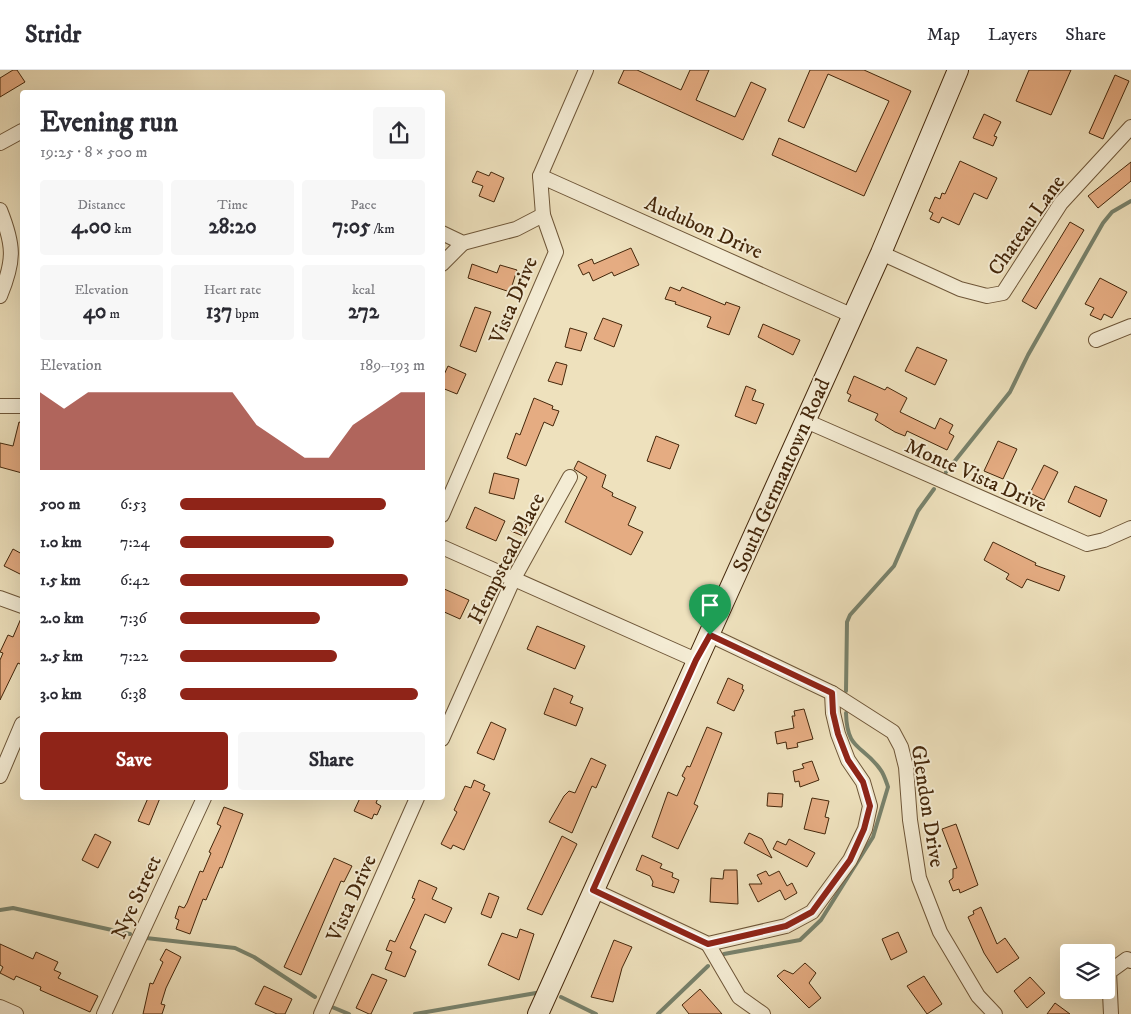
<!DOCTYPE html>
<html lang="en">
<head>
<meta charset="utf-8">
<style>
	body { margin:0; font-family:"IM FELL DW Pica",serif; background:#f7f7f7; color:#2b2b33; height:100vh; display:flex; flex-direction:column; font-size:19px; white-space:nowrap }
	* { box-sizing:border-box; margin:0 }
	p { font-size:16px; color:#7c7c81 }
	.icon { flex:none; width:28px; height:28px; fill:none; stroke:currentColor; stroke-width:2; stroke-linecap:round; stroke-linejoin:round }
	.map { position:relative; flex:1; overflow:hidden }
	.sheet { position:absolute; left:20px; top:20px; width:425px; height:710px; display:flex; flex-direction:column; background:#fff; border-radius:5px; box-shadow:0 5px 20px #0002 }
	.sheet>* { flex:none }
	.controls { position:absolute; left:1060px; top:874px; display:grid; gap:10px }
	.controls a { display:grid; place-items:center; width:55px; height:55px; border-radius:5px; background:#fff; box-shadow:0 5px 20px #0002; font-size:25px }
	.pin { position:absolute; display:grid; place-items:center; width:42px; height:42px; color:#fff; margin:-51px -21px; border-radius:50% 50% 50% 0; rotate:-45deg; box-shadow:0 0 5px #0007 }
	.pin .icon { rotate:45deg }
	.round { display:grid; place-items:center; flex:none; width:52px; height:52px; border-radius:5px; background:#f7f7f7 }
	.head { display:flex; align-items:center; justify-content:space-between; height:85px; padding:0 20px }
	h1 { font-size:28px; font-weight:800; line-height:38px }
	.figures { display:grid; grid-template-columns:repeat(3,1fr); gap:8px; height:85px; padding:5px 20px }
	.figures div { display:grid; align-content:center; border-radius:5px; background:#f7f7f7; text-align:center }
	.figures b { font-size:21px; font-weight:800 }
	.figures small { font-size:14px; font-weight:400 }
	.figures p { font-size:14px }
	.chart { height:140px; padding:10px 20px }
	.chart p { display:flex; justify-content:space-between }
	.chart svg { width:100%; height:90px; margin-top:5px; fill:#8f2418; opacity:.7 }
	.cta { display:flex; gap:10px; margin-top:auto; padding:10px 20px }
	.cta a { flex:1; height:58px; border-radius:5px; background:#8f2418; color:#fff; font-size:20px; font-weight:800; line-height:58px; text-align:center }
	.cta a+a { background:#f7f7f7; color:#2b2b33 }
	ul { padding:0 20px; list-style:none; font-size:16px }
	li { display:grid; grid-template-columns:80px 60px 1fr; align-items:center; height:38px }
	li i { height:12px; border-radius:6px; background:#8f2418 }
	header { display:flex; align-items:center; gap:30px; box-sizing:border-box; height:70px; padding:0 25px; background:#fff; border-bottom:1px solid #e1e1e2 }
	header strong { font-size:24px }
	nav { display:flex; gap:28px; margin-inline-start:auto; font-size:18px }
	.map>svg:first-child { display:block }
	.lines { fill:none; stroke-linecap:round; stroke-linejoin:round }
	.stream { stroke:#78826c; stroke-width:4 }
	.building { fill:#e5ac82; stroke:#44270b }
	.minor-casing { stroke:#6e5638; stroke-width:16 }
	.secondary-casing { stroke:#44270b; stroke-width:22 }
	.minor { stroke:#f4ecd4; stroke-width:14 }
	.secondary { stroke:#f4ecd4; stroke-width:20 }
	.route-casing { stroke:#fff; stroke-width:10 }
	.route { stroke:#8f2418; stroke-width:6 }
	.labels { text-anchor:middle; stroke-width:4; stroke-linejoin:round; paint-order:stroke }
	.street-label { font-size:21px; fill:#44270b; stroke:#f4ecd4 }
</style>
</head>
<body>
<header>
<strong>Stridr</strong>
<nav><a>Map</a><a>Layers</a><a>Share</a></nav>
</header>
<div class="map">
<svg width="1131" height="944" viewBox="0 0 1131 944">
	<rect width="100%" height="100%" fill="#eee1bd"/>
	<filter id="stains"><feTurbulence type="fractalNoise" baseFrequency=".004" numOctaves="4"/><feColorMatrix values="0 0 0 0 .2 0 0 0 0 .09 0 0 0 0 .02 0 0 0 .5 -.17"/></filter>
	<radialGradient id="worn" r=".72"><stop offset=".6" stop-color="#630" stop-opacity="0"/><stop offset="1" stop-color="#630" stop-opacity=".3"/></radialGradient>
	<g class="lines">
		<g class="stream">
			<path d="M946 402 1010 322 1028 285 1103 153 1112 142 1131 131"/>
			<path d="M846 621 847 552 850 545 894 496 918 441 934 419"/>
			<path d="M0 840 13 838 130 864"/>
			<path d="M146 868 235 878 254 887 315 927"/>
			<path d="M724 884 800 870 821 850 873 767 888 717C886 711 884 704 880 699 862 674 847 681 846 643"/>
			<path d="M561 927 596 944"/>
			<path d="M332 937 349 944"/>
			<path d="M415 944 536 923"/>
			<path d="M658 944 708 896"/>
		</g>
	</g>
	<g class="building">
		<path d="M13 0H17L25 12 0 27V8Z"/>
		<path d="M624 0H637L681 20 690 0H709L696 30 735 47 751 12 766 19 743 70 618 13Z"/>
		<path d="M810 0H864L911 21 864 126 772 85 779 68 856 102 889 31 828 4 804 58 788 51Z"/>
		<path d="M1029 0H1071L1051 45 1016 31Z"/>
		<path d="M1115 5 1129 11 1103 69 1089 63Z"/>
		<path d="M984 44 1001 52 994 66 997 67 993 76 973 68Z"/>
		<path d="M960 91 997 108 987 129 974 123 959 155 942 147 939 153 930 149 933 143 929 141 935 127 940 129 942 123 945 124Z"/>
		<path d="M1131 92V111L1098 138 1088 126Z"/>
		<path d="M477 101 489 106 491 102 504 108 494 132 479 126 483 116 472 112Z"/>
		<path d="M1070 152 1084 160 1036 239 1022 231Z"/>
		<path d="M631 178 639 195 614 206 612 202 593 211 589 202 583 205 578 195 592 189 594 194Z"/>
		<path d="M472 194 497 203 500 195 517 200 510 222 468 208Z"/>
		<path d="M1100 208 1127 222 1112 248 1104 244 1101 250 1090 245 1094 238 1085 234Z"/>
		<path d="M670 217 680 221 682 217 725 235 726 232 740 237 729 265 707 257 711 247 675 234 676 232 665 229Z"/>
		<path d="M475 237 491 242 476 282 460 276Z"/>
		<path d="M603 248 622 255 614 277 594 269Z"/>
		<path d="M763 254 800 270 793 285 758 267Z"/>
		<path d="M570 258 587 263 581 281 565 277Z"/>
		<path d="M917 277 947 290 935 315 905 301Z"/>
		<path d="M556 292 567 295 562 315 548 311Z"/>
		<path d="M448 296 466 304 457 324 442 318V309Z"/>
		<path d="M854 306 885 320 887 317 907 328 900 342 935 359 940 348 953 355 949 363 954 366 947 380 907 361 905 366 895 362 875 350 878 344 848 331 851 325 847 323Z"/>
		<path d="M746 316 756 320 752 330 764 334 756 354 735 346Z"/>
		<path d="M534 328 553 336 552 339 559 341 553 356 544 352 526 396 507 388 516 363 520 365Z"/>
		<path d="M19 352 22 353V403L0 397V373L13 376Z"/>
		<path d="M656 366 679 375 670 399 647 391Z"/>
		<path d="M998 371 1017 379 1003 409 984 401Z"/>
		<path d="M578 391 606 405 602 417 613 423 612 426 636 437 628 455 643 462 631 485 565 452 587 407 574 399Z"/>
		<path d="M1044 395 1058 402 1044 430 1030 423Z"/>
		<path d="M494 403 519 409 514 429 489 423Z"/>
		<path d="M1075 416 1107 430 1100 447 1068 432Z"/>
		<path d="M475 437 505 451 496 471 466 458Z"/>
		<path d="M515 451 527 455 523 466 511 461Z"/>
		<path d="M993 472 1036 493 1035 495 1065 506 1059 521 1027 509 1022 518 1006 509 1009 504 984 490Z"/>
		<path d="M13 479 22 484V505L4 496Z"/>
		<path d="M442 518 469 530 460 549 442 541Z"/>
		<path d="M22 546V595L18 593 0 630V590L3 583 0 582 8 565 13 567Z"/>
		<path d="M537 556 585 576 575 599 527 579Z"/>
		<path d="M728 608 743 615 742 619 744 620 734 641 717 633Z"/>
		<path d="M554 618 573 626 570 633 583 638 576 656 544 644Z"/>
		<path d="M804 639 813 669 797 673 798 677 787 679 786 672 777 674 775 662 794 658 792 646H795L794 641Z"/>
		<path d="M491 652 506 659 494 690 477 683Z"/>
		<path d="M707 657 722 663 694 734 698 736 678 779 652 767 668 722 677 726 685 708 682 706 687 696 690 697Z"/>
		<path d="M591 688 606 695 596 718 592 716 572 763 549 752 564 726 569 721 575 723Z"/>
		<path d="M812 691 819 710 800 717 799 711 795 712 793 701 804 698 802 694Z"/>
		<path d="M474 710 485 715 483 720 490 723 464 780 453 775 451 779 441 774 457 742 454 740 465 716 471 718Z"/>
		<path d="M768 723 783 724 782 737 767 736Z"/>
		<path d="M148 728H160L149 755 138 751Z"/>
		<path d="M360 728H378L376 733 381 736 377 745 374 744 372 749 354 741Z"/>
		<path d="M812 728 829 731 825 747 829 748 825 764 804 759Z"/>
		<path d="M224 737 243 744 222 798 220 797 206 830 203 829 190 864 176 859 179 850 175 848 179 836 184 838 187 833 200 801 203 802 211 783 209 782 221 756 217 754Z"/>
		<path d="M956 754 978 815 960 823 959 819 953 821 949 811 953 808V799L957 798 942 759Z"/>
		<path d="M749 763 762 769 772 788 744 773Z"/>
		<path d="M95 764 111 772 98 798 82 790Z"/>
		<path d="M562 766 577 774 542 845 527 839Z"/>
		<path d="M789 769 815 783 807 797 773 779 777 771 786 775Z"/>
		<path d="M642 785 662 794 660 798 673 803 672 807 679 810 674 823 652 816 653 812 650 806 636 800Z"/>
		<path d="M334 788 352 796 344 812 341 811 301 905 284 897Z"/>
		<path d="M724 800H737L738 834 710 832 711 808 723 809Z"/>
		<path d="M766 801 769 806 779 801 787 816 792 813 797 823 785 830 780 820 758 832 749 814H762L757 805Z"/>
		<path d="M419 810 437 818 432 829 452 838 445 853 425 844 410 878 416 881 405 907 385 899 392 882 386 880 390 870 395 872 415 829 412 828Z"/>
		<path d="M489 823 499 827 491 848 481 844Z"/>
		<path d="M981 837 997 874 1005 868 1019 888 997 903 984 883 968 847 974 844 973 841Z"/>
		<path d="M520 859 534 864 519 910 488 895 502 863 517 868Z"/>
		<path d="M898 862 907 882 891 890 882 869Z"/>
		<path d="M614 870 632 877 622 898 613 932 591 927Z"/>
		<path d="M0 874 33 889 36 882 58 892 54 900 61 903 58 908 98 926 90 942 40 920 41 917 16 906 14 910 0 903 3 897 0 895Z"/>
		<path d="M166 879 181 887 166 918 161 934 165 935 162 944H143L150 913 153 914 163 892 160 890Z"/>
		<path d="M805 893 816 903 809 913 821 928 809 938 777 906 784 900 793 904Z"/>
		<path d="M372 904 387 910 371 944H369L356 938Z"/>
		<path d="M924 906 942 934 927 944 907 916Z"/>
		<path d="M1030 907 1045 923 1027 938 1014 921Z"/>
		<path d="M264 916 292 929 285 944H277L255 934Z"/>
		<path d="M700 919 722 944H689L682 935Z"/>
		<path d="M1055 933 1070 944H1047Z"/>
	</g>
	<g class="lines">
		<g class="minor-casing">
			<g id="minor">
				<path d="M0 73 22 61"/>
				<path d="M540 106 851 245"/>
				<path d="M0 140C14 175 15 190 0 226"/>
				<path d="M442 163 463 173 516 159 543 145"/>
				<path d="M881 183 960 219 987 226 1003 223 1061 133 1131 57"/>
				<path d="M442 194 463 173"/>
				<path d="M1096 270 1131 256"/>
				<path d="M0 336H22"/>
				<path d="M806 351 1087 474 1104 470 1131 458"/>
				<path d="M442 445 556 182 543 145 540 106 586 0"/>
				<path d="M442 477 696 590"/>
				<path d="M0 528 22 536"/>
				<path d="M710 565 832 623 893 662 901 677 906 697 910 750 919 808 940 862 978 926 995 944"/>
				<path d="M442 669 514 508 570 407"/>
				<path d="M0 706 22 654"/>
				<path d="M593 820 708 874 786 856 812 842 850 790 865 759 870 736 863 712 848 690 838 664 833 643 832 623"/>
				<path d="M708 874 739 927 763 944"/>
				<path d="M0 937 16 944"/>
				<path d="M104 944 204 728"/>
				<path d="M321 944 417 728"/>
				<path d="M1111 944 1109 902 1127 889 1131 891"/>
			</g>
		</g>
		<g class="secondary-casing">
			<path id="secondary" d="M538 944 881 183 958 0"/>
		</g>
		<use href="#minor" class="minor"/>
		<use href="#secondary" class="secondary"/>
	</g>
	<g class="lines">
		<g class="route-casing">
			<path id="route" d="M710 565 832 623 833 643 838 664 848 690 863 712 870 736 864 759 850 790 812 842 786 856 708 874 593 820 696 590Z"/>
		</g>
		<use href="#route" class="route"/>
	</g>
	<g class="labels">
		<g class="street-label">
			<text transform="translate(1026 155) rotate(-55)" y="7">Chateau Lane</text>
			<text transform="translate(704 157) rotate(24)" y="7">Audubon Drive</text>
			<text transform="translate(513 230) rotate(-67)" y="7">Vista Drive</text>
			<text transform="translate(781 405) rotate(-66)" y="7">South Germantown Road</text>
			<text transform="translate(976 405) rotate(24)" y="7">Monte Vista Drive</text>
			<text transform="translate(506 488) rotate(-63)" y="7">Hempstead Place</text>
			<text transform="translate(928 736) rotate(81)" y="7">Glendon Drive</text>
			<text transform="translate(136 827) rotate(-65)" y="7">Nye Street</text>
			<text transform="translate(351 828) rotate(-66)" y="7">Vista Drive</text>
		</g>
	</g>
	<rect width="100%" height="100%" filter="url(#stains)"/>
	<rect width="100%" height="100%" fill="url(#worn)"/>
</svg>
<div class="controls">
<a><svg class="icon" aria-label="layers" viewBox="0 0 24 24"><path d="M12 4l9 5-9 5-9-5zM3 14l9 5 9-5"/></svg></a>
</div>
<div class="pin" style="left:710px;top:565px;background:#1e9e55"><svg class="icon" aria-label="arrive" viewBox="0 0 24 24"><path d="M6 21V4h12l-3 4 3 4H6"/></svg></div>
<section class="sheet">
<div class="head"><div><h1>Evening run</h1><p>19:25 · 8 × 500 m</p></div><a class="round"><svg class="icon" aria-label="share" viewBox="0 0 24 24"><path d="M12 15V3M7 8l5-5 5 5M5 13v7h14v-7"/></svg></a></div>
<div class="figures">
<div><p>Distance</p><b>4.00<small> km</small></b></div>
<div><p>Time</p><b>28:20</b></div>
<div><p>Pace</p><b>7:05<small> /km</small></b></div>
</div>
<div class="figures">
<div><p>Elevation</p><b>40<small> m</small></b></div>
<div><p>Heart rate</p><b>137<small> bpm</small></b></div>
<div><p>kcal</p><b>272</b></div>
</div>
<div class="chart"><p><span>Elevation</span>189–193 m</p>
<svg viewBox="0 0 160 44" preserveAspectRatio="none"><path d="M0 44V6L10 14L20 6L30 6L40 6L50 6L60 6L70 6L80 6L90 22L100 30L110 38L120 38L130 22L140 14L150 6L160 6V44z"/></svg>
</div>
<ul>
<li><b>500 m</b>6:53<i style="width:84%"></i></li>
<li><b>1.0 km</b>7:24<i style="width:63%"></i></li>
<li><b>1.5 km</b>6:42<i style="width:93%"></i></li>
<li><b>2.0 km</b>7:36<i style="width:57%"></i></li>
<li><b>2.5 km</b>7:22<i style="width:64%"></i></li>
<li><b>3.0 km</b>6:38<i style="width:97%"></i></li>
</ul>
<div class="cta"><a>Save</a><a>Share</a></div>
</section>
</div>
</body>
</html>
